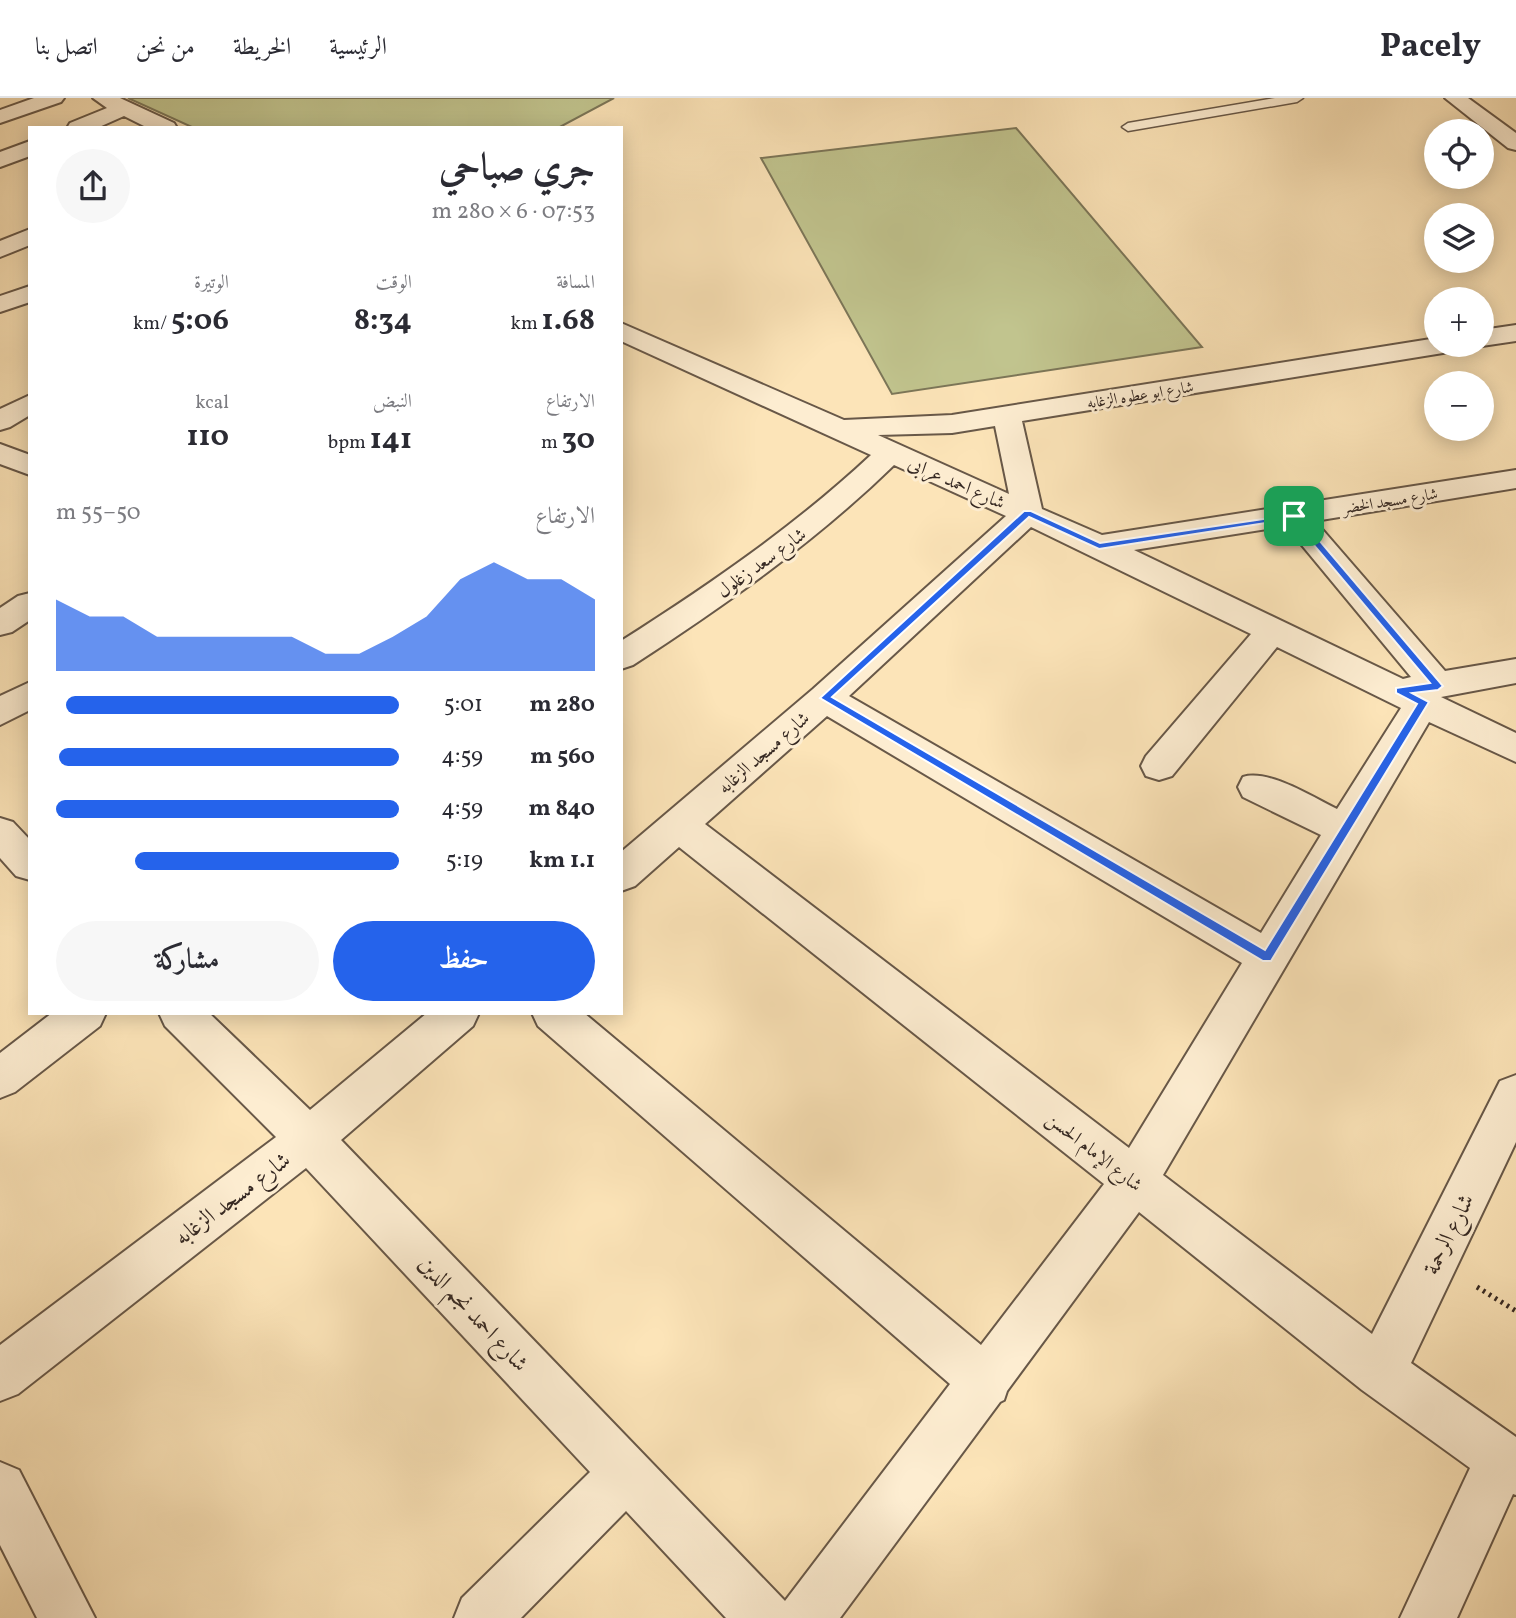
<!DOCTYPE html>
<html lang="ar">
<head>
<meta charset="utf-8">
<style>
	body { margin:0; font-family:Vollkorn,Amiri,serif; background:#f7f7f7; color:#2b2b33; direction:rtl; height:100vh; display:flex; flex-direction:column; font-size:26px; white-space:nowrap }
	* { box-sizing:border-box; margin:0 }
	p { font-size:23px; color:#7c7c81 }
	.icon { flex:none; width:38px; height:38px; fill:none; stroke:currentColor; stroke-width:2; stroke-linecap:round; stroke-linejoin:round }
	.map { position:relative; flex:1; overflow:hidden; direction:ltr }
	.sheet { position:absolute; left:28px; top:28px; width:595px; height:889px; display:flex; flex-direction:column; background:#fff; border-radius:0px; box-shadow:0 4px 18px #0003; direction:rtl }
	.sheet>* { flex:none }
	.fabs { position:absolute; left:1424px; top:21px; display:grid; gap:14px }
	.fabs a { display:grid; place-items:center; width:70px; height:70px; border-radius:50%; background:#fff; box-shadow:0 4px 18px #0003; font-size:35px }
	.pin { position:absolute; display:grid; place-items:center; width:60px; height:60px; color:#fff; margin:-30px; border-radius:14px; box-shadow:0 4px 10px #0006 }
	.round { display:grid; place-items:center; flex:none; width:74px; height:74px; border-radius:37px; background:#f7f7f7 }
	.summary { display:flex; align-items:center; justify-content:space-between; height:119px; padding:0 28px }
	h1 { font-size:38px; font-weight:700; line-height:52px }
	.metrics { display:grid; grid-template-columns:repeat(3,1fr); gap:10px; height:119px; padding:7px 28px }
	.metrics div { display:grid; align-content:center }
	.metrics b { font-size:30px; font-weight:700 }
	.metrics small { font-size:19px; font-weight:400 }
	.metrics p { font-size:19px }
	.chart { height:196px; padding:14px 28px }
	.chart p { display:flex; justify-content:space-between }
	.chart svg { width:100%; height:126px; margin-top:7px; fill:#2563eb; opacity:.7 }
	.cta { display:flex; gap:14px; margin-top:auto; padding:14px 28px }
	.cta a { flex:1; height:80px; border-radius:42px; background:#2563eb; color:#fff; font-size:28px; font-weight:700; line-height:80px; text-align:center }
	.cta a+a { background:#f7f7f7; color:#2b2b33 }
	ul { padding:0 28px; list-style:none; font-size:23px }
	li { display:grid; grid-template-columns:112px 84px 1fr; align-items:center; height:52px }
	li i { height:18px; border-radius:9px; background:#2563eb }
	header { display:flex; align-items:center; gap:42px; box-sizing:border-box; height:98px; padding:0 35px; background:#fff; border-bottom:2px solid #e1e1e2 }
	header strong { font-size:33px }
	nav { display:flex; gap:38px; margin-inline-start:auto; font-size:24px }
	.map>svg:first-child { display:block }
	.green { fill:#c1c48e; stroke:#7c7658; stroke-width:2 }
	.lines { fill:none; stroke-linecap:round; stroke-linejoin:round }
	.service-casing { stroke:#685848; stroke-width:3 }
	.minor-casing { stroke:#685848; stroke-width:4 }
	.path { stroke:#362923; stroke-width:5; stroke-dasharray:2.5 4.5; stroke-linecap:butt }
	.service { fill:#fdedd1; fill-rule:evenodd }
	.minor { fill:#fdedd1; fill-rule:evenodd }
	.route { fill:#2563eb; stroke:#fff; stroke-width:2; fill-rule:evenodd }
	.labels { text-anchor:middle; stroke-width:6; stroke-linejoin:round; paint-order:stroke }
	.far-street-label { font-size:16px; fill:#362923; stroke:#fdedd1 }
	.street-label { font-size:19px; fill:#362923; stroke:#fdedd1 }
	.near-street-label { font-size:23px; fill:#362923; stroke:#fdedd1 }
</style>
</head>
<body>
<header>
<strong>Pacely</strong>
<nav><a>الرئيسية</a><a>الخريطة</a><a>من نحن</a><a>اتصل بنا</a></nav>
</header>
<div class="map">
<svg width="1516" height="1520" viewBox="0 0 1516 1520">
	<rect width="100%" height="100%" fill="#fce4b8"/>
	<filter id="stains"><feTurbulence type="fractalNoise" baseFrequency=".00286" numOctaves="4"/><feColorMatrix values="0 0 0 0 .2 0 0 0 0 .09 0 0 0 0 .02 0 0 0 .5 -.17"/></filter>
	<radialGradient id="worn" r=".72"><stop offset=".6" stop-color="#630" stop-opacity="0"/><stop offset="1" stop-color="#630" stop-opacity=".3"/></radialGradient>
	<g class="green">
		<path d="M128 0H614L558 30H194Z"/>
		<path d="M1016 30 1202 249 892 296 761 60Z"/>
	</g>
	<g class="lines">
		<g class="service-casing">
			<path id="service" d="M1275 0H1303L1297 4 1128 33 1122 29 1128 25Z"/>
		</g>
		<g class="minor-casing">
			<g id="minor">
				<path d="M34 0H64L61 4 0 25V12Z"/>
				<path d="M93 0H120L174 25 177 30H148L124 18 97 30H67L70 25 107 10Z"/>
				<path d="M1445 0H1468L1516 35V52L1508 50Z"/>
				<path d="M30 43V58L0 69V54Z"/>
				<path d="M30 131V147L0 159V143Z"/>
				<path d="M30 188V204L0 214V198Z"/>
				<path d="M621 225 844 322 952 317 1437 240V247H1456L1452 253 1443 255 1022 323 1042 411 1102 437 1516 372V390L1315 423 1445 573 1516 561V585L1441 599 1516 635V664L1429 624 1163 1077 1372 1236 1500 983 1516 977V1044L1411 1265 1516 1339V1397L1513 1396 1457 1520H1400L1470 1370 1362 1292 1139 1114 1007 1293 1004 1302 1000 1304 840 1520H726L626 1413 521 1520H454L462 1500 590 1374 306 1070 18 1296 0 1303V1247L276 1039 165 928 159 915H209L310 1012 427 915H479L473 928 341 1042 785 1503 950 1286 538 928 532 915H584L981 1247 1104 1086 679 749 635 788 621 793V754L813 591 1006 418 894 367C815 444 725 507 633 567L621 571V543C709 487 795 428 871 357L621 243ZM995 328 1009 396 878 337 952 335ZM1286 428 1411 579 1403 581 1134 452ZM1031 429 1251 536 1146 658 1141 668 1146 678 1159 682 1172 678 1277 549 1401 610 1337 711C1312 699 1269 671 1243 679L1238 689 1243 699 1321 737 1261 835 849 598ZM827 618 1242 865 1129 1050 705 726Z"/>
				<path d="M1516 227V243L1482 248 1477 247H1482V232Z"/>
				<path d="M30 297V317L10 329 0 332V311Z"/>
				<path d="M0 346 30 357V377L0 366Z"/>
				<path d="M30 495V522L12 534 0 537V510L18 498Z"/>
				<path d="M30 584V612L0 627V598Z"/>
				<path d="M0 720 13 724 30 742V782L16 778 0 760Z"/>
				<path d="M52 915H106L100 928 15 994 0 1000V955Z"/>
				<path d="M0 1364 19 1372 95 1520H37L0 1447Z"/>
			</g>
		</g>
		<path class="path" d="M1477 1189 1516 1213"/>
		<use href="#service" class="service"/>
		<use href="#minor" class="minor"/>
	</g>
	<path class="route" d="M1024 413H1031L1100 445 1297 416 1443 588 1438 592 1412 595 1429 604 1271 863H1263L820 600ZM1029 419 1099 451 1292 421 1430 585 1396 590V595L1417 606 1265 852 832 599Z"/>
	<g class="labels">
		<g class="far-street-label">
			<text transform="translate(1140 296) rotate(-9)" y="6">شارع ابو عطوه الزغابه</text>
			<text transform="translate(1390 402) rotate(-9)" y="6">شارع مسجد الخضر</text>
		</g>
		<g class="street-label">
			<text transform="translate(957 384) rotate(24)" y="7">شارع احمد عرابى</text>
			<text transform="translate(761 464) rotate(-36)" y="7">شارع سعد زغلول</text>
			<text transform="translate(763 654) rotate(-41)" y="7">شارع مسجد الزغابه</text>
			<text transform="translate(1095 1053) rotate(38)" y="7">شارع الإمام الحسن</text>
		</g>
		<g class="near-street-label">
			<text transform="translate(232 1100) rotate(-37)" y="8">شارع مسجد الزغابه</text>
			<text transform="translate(1448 1136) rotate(-64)" y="8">شارع الرحمة</text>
			<text transform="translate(474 1215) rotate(47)" y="8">شارع احمد نجم الدين</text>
		</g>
	</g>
	<rect width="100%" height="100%" filter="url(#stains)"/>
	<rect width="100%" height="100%" fill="url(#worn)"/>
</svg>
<div class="fabs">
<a><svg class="icon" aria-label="locate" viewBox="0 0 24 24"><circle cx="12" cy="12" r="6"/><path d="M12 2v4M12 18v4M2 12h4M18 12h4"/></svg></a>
<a><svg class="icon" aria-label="layers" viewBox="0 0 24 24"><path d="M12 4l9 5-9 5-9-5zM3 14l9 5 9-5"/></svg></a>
<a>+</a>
<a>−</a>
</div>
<div class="pin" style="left:1294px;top:418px;background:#1e9e55"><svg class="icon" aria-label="arrive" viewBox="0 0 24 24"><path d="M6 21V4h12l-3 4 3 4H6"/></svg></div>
<section class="sheet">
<div class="summary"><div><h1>جري صباحي</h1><p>07:53 · 6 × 280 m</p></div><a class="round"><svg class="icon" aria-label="share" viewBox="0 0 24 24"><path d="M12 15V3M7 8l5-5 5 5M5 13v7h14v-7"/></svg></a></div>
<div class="metrics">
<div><p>المسافة</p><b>1.68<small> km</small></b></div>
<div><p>الوقت</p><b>8:34</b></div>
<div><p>الوتيرة</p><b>5:06<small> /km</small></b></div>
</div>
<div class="metrics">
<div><p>الارتفاع</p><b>30<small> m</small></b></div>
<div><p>النبض</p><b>141<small> bpm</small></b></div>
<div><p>kcal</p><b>110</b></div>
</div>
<div class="chart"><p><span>الارتفاع</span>50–55 m</p>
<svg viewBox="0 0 160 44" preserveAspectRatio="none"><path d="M0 44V19L10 25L20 25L30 32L40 32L50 32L60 32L70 32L80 38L90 38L100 32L110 25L120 12L130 6L140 12L150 12L160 19V44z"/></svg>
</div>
<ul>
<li><b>280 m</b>5:01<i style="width:97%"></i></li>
<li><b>560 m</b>4:59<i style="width:99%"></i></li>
<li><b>840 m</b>4:59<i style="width:100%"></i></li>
<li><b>1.1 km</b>5:19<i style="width:77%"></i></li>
</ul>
<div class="cta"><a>حفظ</a><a>مشاركة</a></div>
</section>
</div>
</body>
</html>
